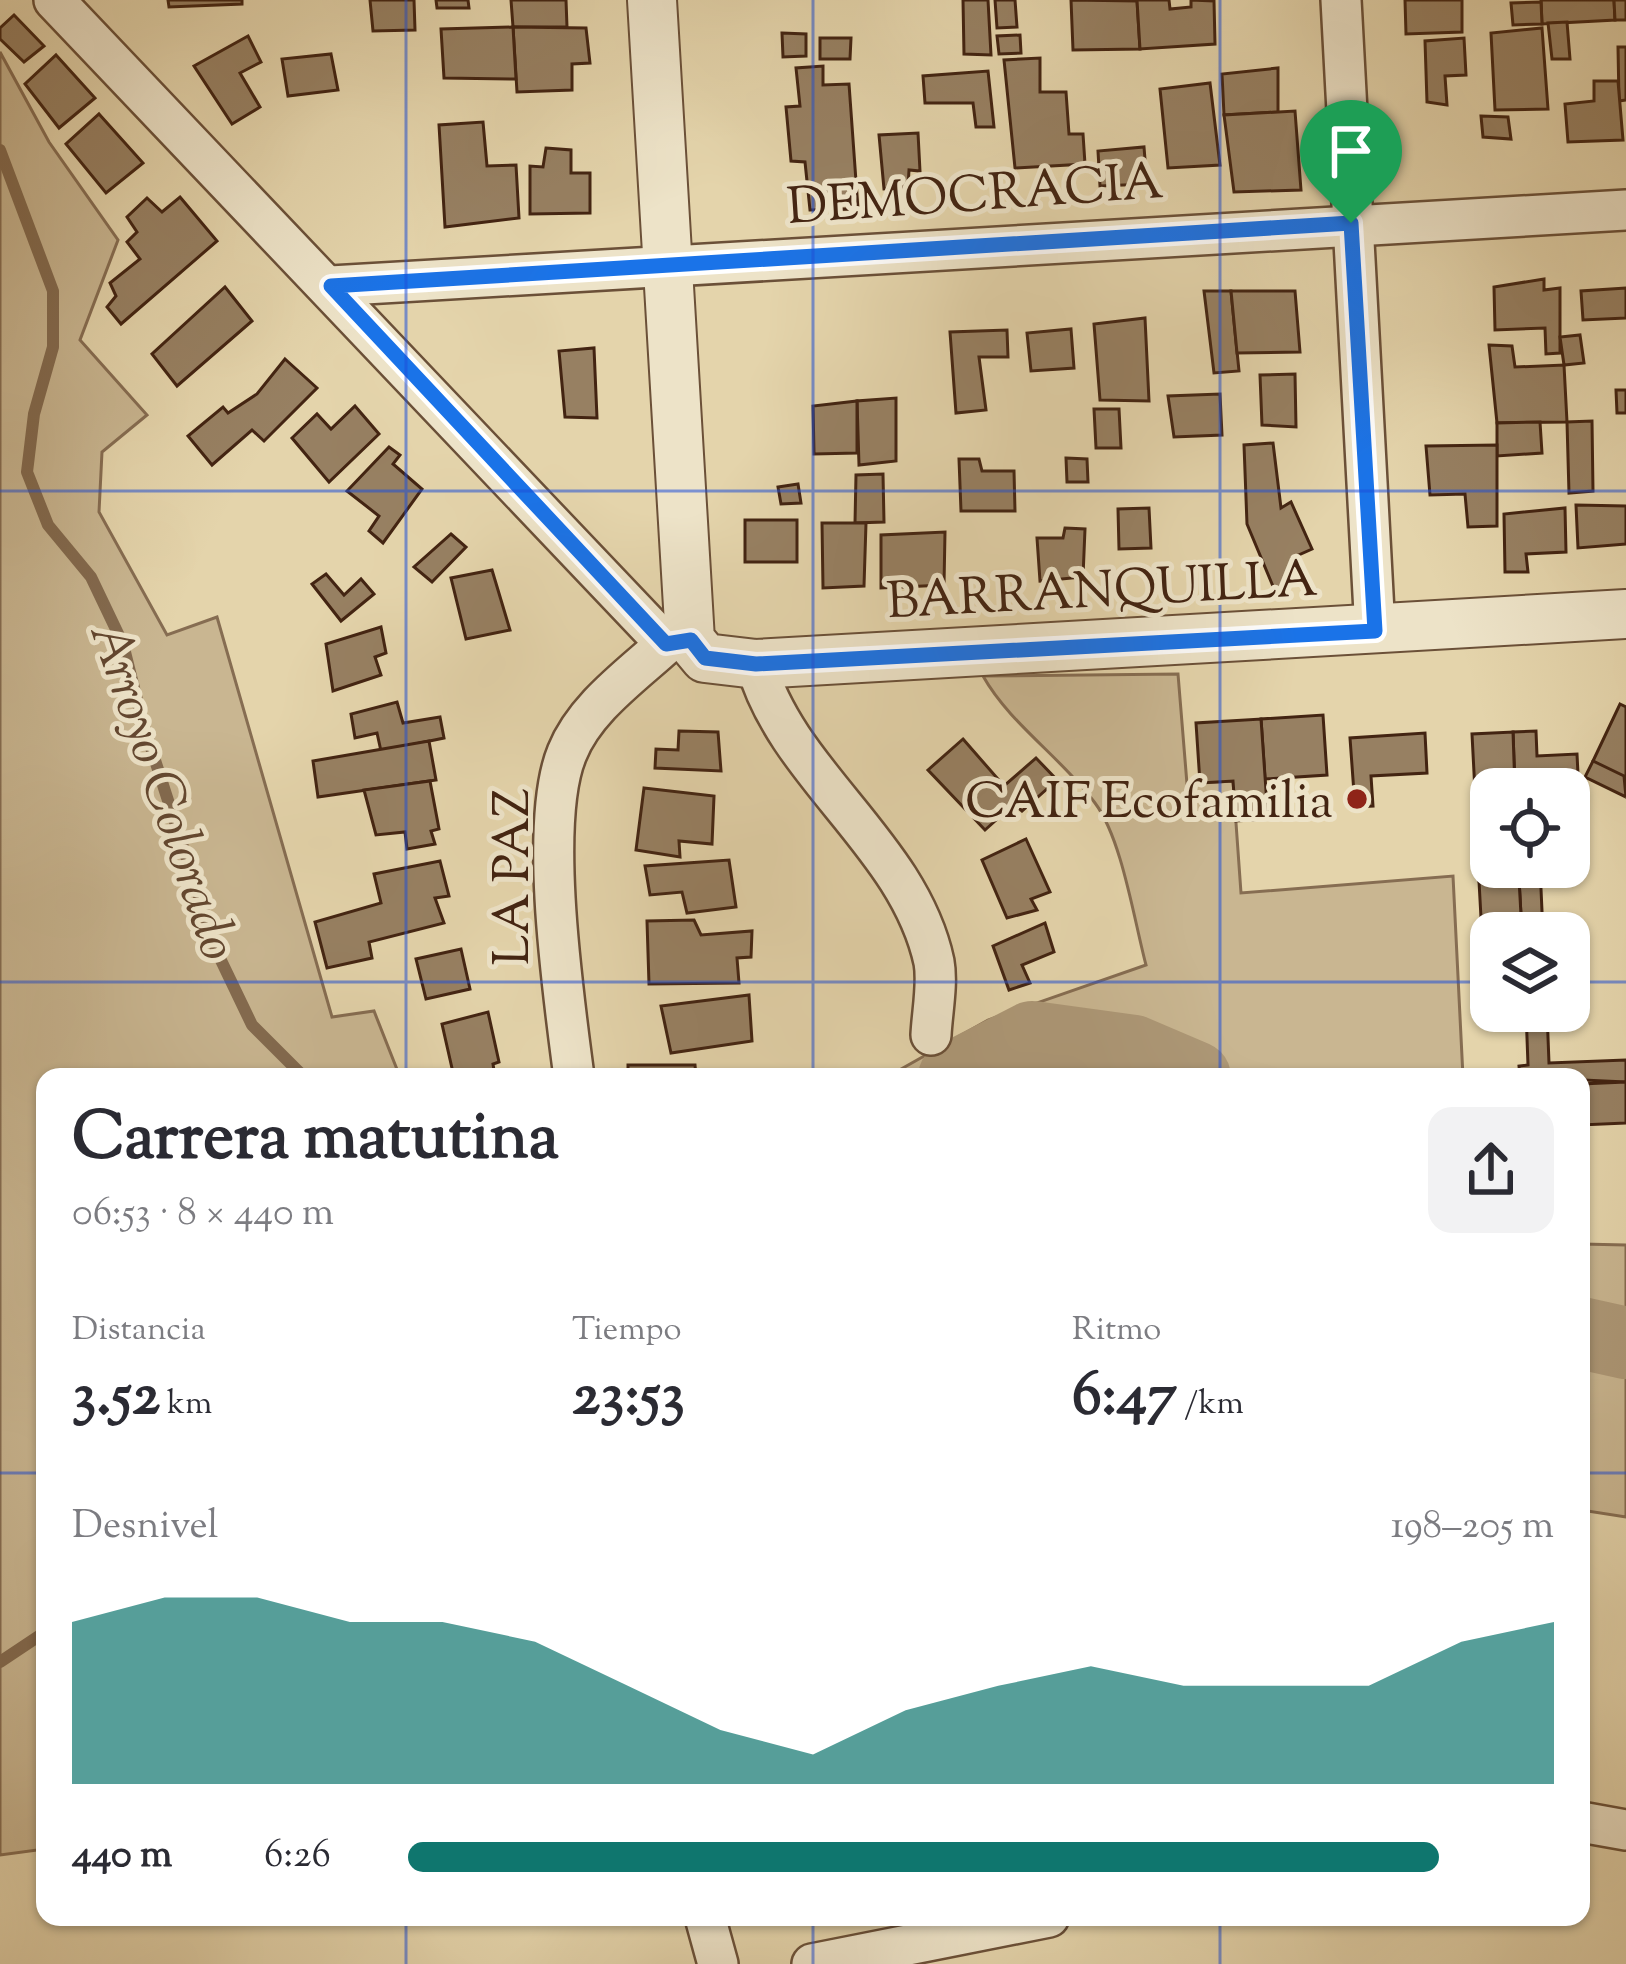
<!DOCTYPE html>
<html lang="es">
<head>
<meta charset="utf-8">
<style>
	body { margin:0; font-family:"Sorts Mill Goudy",serif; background:#f2f2f3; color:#2b2b33; height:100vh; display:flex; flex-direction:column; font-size:45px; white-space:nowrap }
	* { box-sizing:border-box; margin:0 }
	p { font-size:39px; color:#7c7c81 }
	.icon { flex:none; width:66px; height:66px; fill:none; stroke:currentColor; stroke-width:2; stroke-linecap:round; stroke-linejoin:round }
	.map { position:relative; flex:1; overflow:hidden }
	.panel { position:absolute; left:36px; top:1068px; width:1554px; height:858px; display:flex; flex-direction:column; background:#fff; border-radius:24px; box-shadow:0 3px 9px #0004 }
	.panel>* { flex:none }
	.tools { position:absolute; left:1470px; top:768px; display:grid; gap:24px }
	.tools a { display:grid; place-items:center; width:120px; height:120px; border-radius:24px; background:#fff; box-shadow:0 3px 9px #0004; font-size:60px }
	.pin { position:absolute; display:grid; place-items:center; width:102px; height:102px; color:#fff; margin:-123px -51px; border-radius:50% 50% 50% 0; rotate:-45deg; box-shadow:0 0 12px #0007 }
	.pin .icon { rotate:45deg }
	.round { display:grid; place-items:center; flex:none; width:126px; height:126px; border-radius:24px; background:#f2f2f3 }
	.summary { display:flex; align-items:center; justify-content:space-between; height:204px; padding:0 36px }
	h1 { font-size:66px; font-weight:800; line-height:90px }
	.stats { display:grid; grid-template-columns:repeat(3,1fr); gap:18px; height:204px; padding:12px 36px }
	.stats div { display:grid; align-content:center }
	.stats b { font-size:60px; font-weight:800 }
	.stats small { font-size:33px; font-weight:400 }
	.stats p { font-size:33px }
	.chart { height:336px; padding:24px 36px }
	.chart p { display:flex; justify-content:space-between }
	.chart svg { width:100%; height:216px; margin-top:12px; fill:#0f766e; opacity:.7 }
	ul { padding:0 36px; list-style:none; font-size:39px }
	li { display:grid; grid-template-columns:192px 144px 1fr; align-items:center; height:90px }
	li i { height:30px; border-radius:15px; background:#0f766e }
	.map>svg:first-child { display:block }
	.green { fill:#c9b691; stroke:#866d52; stroke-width:3 }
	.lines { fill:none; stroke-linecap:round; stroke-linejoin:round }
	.stream { stroke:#836a4f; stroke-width:12 }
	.river { stroke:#ad9877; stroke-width:72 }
	.building { fill:#978062; stroke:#432412; stroke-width:3 }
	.minor-casing { stroke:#6b5038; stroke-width:44 }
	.tertiary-casing { stroke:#6b5038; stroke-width:52 }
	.minor { stroke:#ede3c8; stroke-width:39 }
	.tertiary { stroke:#ede3c8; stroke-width:48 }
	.route-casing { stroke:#fff; stroke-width:24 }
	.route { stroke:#1a73e8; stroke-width:15 }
	.grid { fill:none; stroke:#1d4ed8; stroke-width:3; stroke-opacity:0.55 }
	.poi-dot { fill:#8f2418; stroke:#ede3c8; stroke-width:4.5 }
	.labels { text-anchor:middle; stroke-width:10; stroke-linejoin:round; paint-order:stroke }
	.street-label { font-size:51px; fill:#432412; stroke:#ede3c8 }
	.poi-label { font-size:51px; fill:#432412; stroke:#ede3c8; text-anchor:end }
	.water-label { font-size:54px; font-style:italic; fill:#634730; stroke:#ede3c8 }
</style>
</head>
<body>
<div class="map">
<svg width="1626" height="1964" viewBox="0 0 1626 1964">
	<rect width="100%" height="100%" fill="#e4d4ab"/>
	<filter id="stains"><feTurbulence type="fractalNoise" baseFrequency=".00167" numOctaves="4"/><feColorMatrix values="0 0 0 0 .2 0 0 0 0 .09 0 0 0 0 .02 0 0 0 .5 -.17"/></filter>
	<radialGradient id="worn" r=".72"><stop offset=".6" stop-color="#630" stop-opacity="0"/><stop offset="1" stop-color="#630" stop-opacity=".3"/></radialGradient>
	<g class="green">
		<path d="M0 52 49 142 118 240 80 340 147 415 102 452 99 512 167 635 217 617 332 1017 374 1011 400 1077H45V1849L0 1855Z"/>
		<path d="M1178 674 1187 784 1233 781 1241 893 1453 876 1463 1077H887L988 1020 1146 965C1134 920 1122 839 1095 803 1062 758 1010 724 983 676Z"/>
		<path d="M1581 1244 1626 1245V1517L1581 1510Z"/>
	</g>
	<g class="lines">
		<g class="stream">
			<path d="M0 150 53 291V347L34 414 27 472 48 525 91 577 123 644 142 720 217 952 252 1025 304 1077"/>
			<path d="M0 1662 45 1632"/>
		</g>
		<g class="river">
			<path d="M954 1077 1032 1037 1134 1051 1195 1077"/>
			<path d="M1581 1333 1626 1343"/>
		</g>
	</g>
	<g class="building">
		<path d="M168 0H242V4L169 7Z"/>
		<path d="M370 0H414L415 30 373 31Z"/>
		<path d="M436 0H468L469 8H437Z"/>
		<path d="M511 0H566L567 27H513Z"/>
		<path d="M963 0H988L991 55 964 54Z"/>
		<path d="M995 0H1015L1017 27 997 28Z"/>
		<path d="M1071 0 1137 1 1140 49 1073 50Z"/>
		<path d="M1169 0 1170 9 1191 7V0L1214 1 1215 44 1140 49 1137 0Z"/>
		<path d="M1405 0H1462V32L1406 34Z"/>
		<path d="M1541 0H1614L1615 20 1542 24Z"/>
		<path d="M1614 0H1626V20H1615Z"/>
		<path d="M1541 2 1542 24 1513 25 1511 3Z"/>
		<path d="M14 15 44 46 24 62 0 39V28Z"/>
		<path d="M1567 22 1570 59H1552L1548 23Z"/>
		<path d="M513 27 586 28 590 63 572 64V90L517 92Z"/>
		<path d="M513 27 516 79 444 78 441 29Z"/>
		<path d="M1542 28 1548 109 1495 110 1491 33Z"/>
		<path d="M782 33 806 34V56L783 57Z"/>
		<path d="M1020 35 1021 53 999 54 997 36Z"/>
		<path d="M248 36 261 62 240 73 260 107 232 124 194 66Z"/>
		<path d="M820 38H851L850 59H820Z"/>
		<path d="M1464 38 1466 75 1445 76 1447 105 1427 102 1425 41Z"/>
		<path d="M1618 47H1626V100L1619 101Z"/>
		<path d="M331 54 338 90 288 96 282 59Z"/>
		<path d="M56 55 95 98 59 128 25 84Z"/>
		<path d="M1040 58V92H1066L1069 134H1083L1085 164 1015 168 1004 60Z"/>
		<path d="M823 66V85L849 84 858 209 810 210 805 162 791 161 786 107 800 106 796 68Z"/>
		<path d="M1278 68V112L1224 115 1222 74Z"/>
		<path d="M988 71 994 127H976L973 103H925L923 76Z"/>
		<path d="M1594 81H1618L1623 140 1568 142 1565 104 1594 101Z"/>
		<path d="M1210 83 1220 165 1168 168 1160 89Z"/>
		<path d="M1295 111 1301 190 1234 192 1224 115Z"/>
		<path d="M99 114 143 163 106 193 66 144Z"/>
		<path d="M1481 116 1508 117 1511 139 1483 137Z"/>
		<path d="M483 122 487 166 516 165 519 218 445 227 439 125Z"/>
		<path d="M918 133 920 171 909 170 908 188 884 189 879 135Z"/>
		<path d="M1144 147 1147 184 1100 186 1098 151Z"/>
		<path d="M546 148 571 150V173H590V213L530 214V166L543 167Z"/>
		<path d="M180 197 217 241 121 324 107 307 116 296 110 283 140 259 127 242 137 232 127 217 147 198 162 212Z"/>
		<path d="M1544 279V290L1560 288V353L1546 354 1545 328 1495 330 1494 287Z"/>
		<path d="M225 287 252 321 177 386 152 354Z"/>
		<path d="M1626 288V318L1583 320 1581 291Z"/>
		<path d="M1204 291H1231L1239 371 1214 373Z"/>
		<path d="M1231 291H1295L1300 352 1237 353Z"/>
		<path d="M1145 318 1149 401 1100 400 1094 324Z"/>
		<path d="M1071 329 1074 368 1031 371 1027 333Z"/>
		<path d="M1007 330 1008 357H979L986 410 956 413 950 332Z"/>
		<path d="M1580 335 1584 363 1564 365 1560 337Z"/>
		<path d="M1489 345 1512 346 1515 367 1564 365 1567 422 1497 423Z"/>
		<path d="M594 348 597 418 565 417 559 351Z"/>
		<path d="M285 359 317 388 264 441 252 430 212 465 188 436 223 407 228 413 257 394Z"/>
		<path d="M1295 374 1296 427 1262 425 1260 375Z"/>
		<path d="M1616 390H1626V413H1617Z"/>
		<path d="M1220 394 1222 435 1174 437 1168 396Z"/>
		<path d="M896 398V461L859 465 857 401Z"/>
		<path d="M857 401V453L814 454 813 406Z"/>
		<path d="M355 406 379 434 329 482 292 438 317 414 331 429Z"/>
		<path d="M1094 409H1119L1121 448H1096Z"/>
		<path d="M1592 421 1593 491 1569 493 1567 422Z"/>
		<path d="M1540 422 1542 453 1497 456V423Z"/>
		<path d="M1273 443 1281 508 1291 502 1312 549 1292 558 1301 578 1275 591 1247 524 1244 445Z"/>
		<path d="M1497 445V526L1468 527 1465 494 1430 495 1426 446Z"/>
		<path d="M389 447 400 455 393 464 422 489 383 543 369 531 379 516 347 491Z"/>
		<path d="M1066 458 1087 459 1088 482H1067Z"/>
		<path d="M959 459H979L982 471H1014L1015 511H961Z"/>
		<path d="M883 474 884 522 855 523 856 475Z"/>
		<path d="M798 484 801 503 781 504 778 487Z"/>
		<path d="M1576 505 1626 506V544L1578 548Z"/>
		<path d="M1149 508 1151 548 1119 549 1118 509Z"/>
		<path d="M1565 508 1566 552 1526 554 1528 572H1505L1504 514Z"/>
		<rect x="745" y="520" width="52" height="42"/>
		<path d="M822 523H866L864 586 823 588Z"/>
		<path d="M1065 528 1085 529 1083 577 1040 581 1037 538H1063Z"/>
		<path d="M945 532 944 585 881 588V535Z"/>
		<path d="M451 534 466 547 432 582 414 567Z"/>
		<path d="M492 570 510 630 466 639 451 578Z"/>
		<path d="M326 574 344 595 361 579 374 594 341 621 312 584Z"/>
		<path d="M381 627 386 653 375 657 381 675 333 691 326 644Z"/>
		<path d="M397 702 403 723 440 717 444 738 381 751 377 733 355 738 351 714Z"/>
		<path d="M1620 704 1626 707V781L1593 761Z"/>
		<path d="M1323 715 1327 775 1265 779 1261 719Z"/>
		<path d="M1261 719 1268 819 1236 821 1233 781 1200 783 1196 723Z"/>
		<path d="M679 731 718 732 721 771 655 768 656 749 678 750Z"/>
		<path d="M1536 731 1537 756 1577 754 1578 774 1536 776 1537 789H1515L1513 732Z"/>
		<path d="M1513 732 1515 789H1491V867H1519L1479 869 1472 734Z"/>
		<path d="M1425 733 1427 773 1371 776 1373 806 1355 807 1350 738Z"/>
		<path d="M963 739 1004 786 1036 758 1057 780 1022 811 1014 804 985 830 928 770Z"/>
		<path d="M429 741 436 780 318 797 313 761Z"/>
		<path d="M1593 761 1624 776 1626 797 1585 777Z"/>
		<path d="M430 781 439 829 431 831 435 844 407 849 405 832 376 835 364 790Z"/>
		<path d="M644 788 714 796 712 844 679 841 680 857 636 850Z"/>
		<path d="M1026 839 1050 892 1031 899 1037 910 1007 918 982 860Z"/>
		<path d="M729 860 736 907 687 913 682 892 650 895 645 866Z"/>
		<path d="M440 861 449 896 435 898 444 923 369 942 372 958 327 968 315 922 381 903 374 874Z"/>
		<path d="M1519 867H1540L1543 933H1522L1519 879 1479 881V869Z"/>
		<path d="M1519 879 1522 933H1491V1010H1486L1479 881Z"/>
		<path d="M694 920 701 935 752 931 751 957 737 958 739 983 649 984 647 921Z"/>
		<path d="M1045 923 1054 952 1022 965 1030 983 1009 990 993 946Z"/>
		<path d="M461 949 470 989 426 999 416 959Z"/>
		<path d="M749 995 752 1041 671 1053 661 1006Z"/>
		<path d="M1526 1011H1547L1549 1063 1626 1060V1082L1520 1077 1519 1066 1528 1065Z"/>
		<path d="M488 1012 499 1062 493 1064 495 1077H454L442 1024Z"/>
		<path d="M628 1065H695L696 1077H628Z"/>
		<path d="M1626 1082V1123L1581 1125V1084Z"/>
	</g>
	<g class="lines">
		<g class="minor-casing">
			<g id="minor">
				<path d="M54 0 666 644"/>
				<path d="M1341 0 1375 631"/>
				<path d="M331 286 1626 210"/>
				<path d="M756 664C787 775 909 845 934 962 938 984 932 1013 931 1035"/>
				<path d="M574 1077C564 999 538 823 567 753 585 708 631 676 666 644"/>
				<path d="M1581 1822 1626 1830"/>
				<path d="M705 1917 718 1964"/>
				<path d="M812 1964 1049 1917"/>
			</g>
		</g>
		<g class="tertiary-casing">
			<path id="tertiary" d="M652 0 690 640 705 658 756 664 1626 614"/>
		</g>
		<use href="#minor" class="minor"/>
		<use href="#tertiary" class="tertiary"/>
	</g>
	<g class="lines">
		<g class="route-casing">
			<path id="route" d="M1351 223 1375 631 756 664 705 658 691 640 666 644 331 286Z"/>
		</g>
		<use href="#route" class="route"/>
	</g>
	<path class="grid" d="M406 0V1077M813 0V1077M1220 0V1077M0 491H1626M0 982H1491M1569 982H1626M0 1473H45M1581 1473H1626M406 1917V1964M813 1917V1964M1220 1917V1964"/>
	<circle class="poi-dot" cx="1357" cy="799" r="12"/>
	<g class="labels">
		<g class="street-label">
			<text transform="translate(975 192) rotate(-4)" y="18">DEMOCRACIA</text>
			<text transform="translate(1102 588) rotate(-3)" y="18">BARRANQUILLA</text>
			<text transform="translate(510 877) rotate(-90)" y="18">LA PAZ</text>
		</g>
		<g class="poi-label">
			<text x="1333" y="817">CAIF Ecofamilia</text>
		</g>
		<g class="water-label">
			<text transform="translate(166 790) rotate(71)" y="19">Arroyo Colorado</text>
		</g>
	</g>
	<rect width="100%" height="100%" filter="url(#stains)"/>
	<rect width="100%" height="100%" fill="url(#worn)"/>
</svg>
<div class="tools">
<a><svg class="icon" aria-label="locate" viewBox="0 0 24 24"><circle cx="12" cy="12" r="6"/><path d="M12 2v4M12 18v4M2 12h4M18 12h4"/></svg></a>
<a><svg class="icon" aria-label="layers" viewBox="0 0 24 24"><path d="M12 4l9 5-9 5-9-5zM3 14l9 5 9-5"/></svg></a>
</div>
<div class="pin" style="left:1351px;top:223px;background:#1e9e55"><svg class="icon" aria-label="arrive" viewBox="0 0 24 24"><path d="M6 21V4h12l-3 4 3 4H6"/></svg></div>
<section class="panel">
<div class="summary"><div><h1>Carrera matutina</h1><p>06:53 · 8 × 440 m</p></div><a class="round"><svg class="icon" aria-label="share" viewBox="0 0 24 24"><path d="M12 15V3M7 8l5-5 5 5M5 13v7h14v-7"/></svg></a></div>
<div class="stats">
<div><p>Distancia</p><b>3.52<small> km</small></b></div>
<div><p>Tiempo</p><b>23:53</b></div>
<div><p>Ritmo</p><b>6:47<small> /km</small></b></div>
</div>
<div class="chart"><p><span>Desnivel</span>198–205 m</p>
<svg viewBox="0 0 160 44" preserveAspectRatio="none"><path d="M0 44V11L10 6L20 6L30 11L40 11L50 15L60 24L70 33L80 38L90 29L100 24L110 20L120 24L130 24L140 24L150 15L160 11V44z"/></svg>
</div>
<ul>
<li><b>440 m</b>6:26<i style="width:90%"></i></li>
</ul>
</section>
</div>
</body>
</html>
